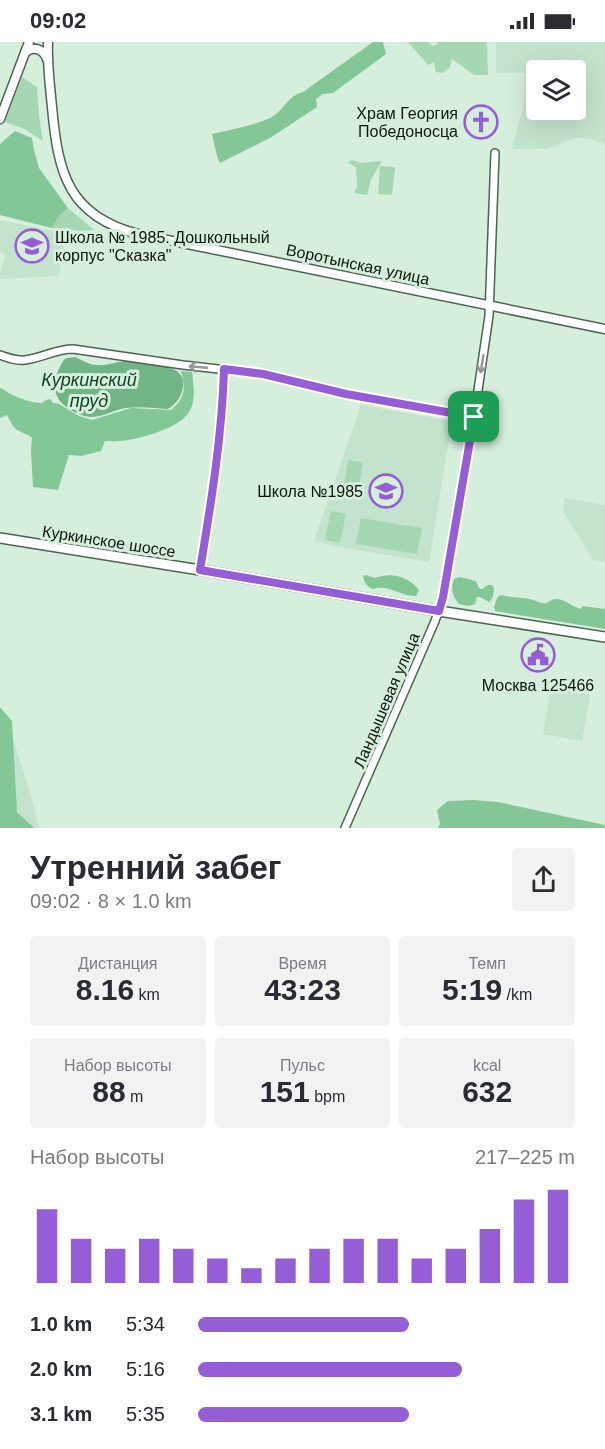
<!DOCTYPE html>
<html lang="ru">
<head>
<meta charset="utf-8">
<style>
	body { margin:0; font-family:Arial,sans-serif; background:#f2f2f3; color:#2b2b33; height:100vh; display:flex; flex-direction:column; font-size:22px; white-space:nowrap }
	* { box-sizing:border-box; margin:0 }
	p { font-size:20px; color:#7c7c81 }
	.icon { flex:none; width:33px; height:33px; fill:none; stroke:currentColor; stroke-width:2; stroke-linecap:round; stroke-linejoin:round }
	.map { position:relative; height:786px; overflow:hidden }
	.sheet { display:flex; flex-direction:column; background:#fff; flex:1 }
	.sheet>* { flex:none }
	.fabs { position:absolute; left:526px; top:18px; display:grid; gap:12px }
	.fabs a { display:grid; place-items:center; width:60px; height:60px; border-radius:6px; background:#fff; box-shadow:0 6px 24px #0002; font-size:30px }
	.pin { position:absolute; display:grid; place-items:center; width:51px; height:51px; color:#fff; margin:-26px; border-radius:12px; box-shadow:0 3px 9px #0006 }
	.round { display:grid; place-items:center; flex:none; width:63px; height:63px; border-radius:6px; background:#f2f2f3 }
	.overview { display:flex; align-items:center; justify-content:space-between; height:102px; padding:0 30px }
	h1 { font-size:33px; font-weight:700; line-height:45px }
	.figures { display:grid; grid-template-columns:repeat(3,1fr); gap:9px; height:102px; padding:6px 30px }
	.figures div { display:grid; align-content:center; border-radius:6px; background:#f2f2f3; text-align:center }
	.figures b { font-size:30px; font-weight:700 }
	.figures small { font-size:16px; font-weight:400 }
	.figures p { font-size:16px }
	.chart { height:168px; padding:12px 30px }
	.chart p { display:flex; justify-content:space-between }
	.chart svg { width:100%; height:108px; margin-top:6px; stroke:#965ed6; stroke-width:6 }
	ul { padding:0 30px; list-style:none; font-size:20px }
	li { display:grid; grid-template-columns:96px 72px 1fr; align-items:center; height:45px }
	li i { height:15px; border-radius:8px; background:#965ed6 }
	.status { display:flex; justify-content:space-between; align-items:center; height:42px; padding:0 30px; background:#fff; direction:ltr }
	.status svg { height:16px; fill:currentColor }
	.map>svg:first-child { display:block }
	.built { fill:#c4e3cc; fill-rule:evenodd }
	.green { fill:#a5d7b2 }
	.forest { fill:#84c797 }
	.water { fill:#71b485 }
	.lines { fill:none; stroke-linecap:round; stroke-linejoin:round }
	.minor-casing { stroke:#4e6354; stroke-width:10 }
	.tertiary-casing { stroke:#4e6354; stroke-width:11 }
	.secondary-casing { stroke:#4e6354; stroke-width:12 }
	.minor { stroke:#fff; stroke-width:7 }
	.tertiary { stroke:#fff; stroke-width:8 }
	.secondary { stroke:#fff; stroke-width:9 }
	.oneway { stroke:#939693 }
	.route-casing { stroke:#fff; stroke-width:12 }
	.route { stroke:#965ed6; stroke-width:8 }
	.labels { text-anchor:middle; stroke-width:6; stroke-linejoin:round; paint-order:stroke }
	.poi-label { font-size:16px; fill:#0e1610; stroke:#d6eedc; text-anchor:end }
	.street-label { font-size:16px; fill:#0e1610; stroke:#d6eedc }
	.water-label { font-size:18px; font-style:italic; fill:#0e4223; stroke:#d6eedc }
</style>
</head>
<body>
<div class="status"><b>09:02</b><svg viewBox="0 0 49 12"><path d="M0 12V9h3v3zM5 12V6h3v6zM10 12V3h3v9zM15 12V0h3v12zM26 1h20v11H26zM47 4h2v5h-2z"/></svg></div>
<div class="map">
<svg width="605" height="786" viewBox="0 0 605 786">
	<rect width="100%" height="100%" fill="#d6eedc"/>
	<g class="built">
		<path d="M496 0H605V103H604L595 98 581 96H574L548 107H512L524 62 525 31H496ZM537 28H576V68H537Z"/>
		<path d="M0 178 66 192 59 234 2 237 0 235V231L6 212 0 210Z"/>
		<path d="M361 363 452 379 429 520 339 505 314 499Z"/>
		<path d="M564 456 605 463V520L593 518 563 469Z"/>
		<path d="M551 646 590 653 582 699 543 692Z"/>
		<path d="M0 673 6 680 16 706 30 750 39 786H0Z"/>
	</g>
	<g class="green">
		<path d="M408 0H427L433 4 438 2 437 0H487L488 33H474L452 17 450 25 443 31 436 30 434 20 428 23Z"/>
		<path d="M22 35 37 45 39 74 43 99 24 87 5 80Z"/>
		<path d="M352 118 361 121 382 119 371 137 367 153 354 151 357 145 356 125 348 121Z"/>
		<path d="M380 124 395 125 392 153 378 152Z"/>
		<path d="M68 166 94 188 80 189 52 186 58 175Z"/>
		<path d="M348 418 363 420 359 445 344 442Z"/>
		<path d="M331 469 346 472 340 501 325 498Z"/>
		<path d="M361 476 422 486 417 512 356 502Z"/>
	</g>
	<g class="forest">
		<path d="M373 0H383L386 12 333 51 323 52 316 57 317 65 270 96 220 121 217 114 212 92C229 88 255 83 270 76 283 70 288 53 303 50Z"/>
		<path d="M15 89 32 96 34 108 39 126 68 166 58 175 52 186 0 173V102Z"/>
		<path d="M181 329 192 330C194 345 197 363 185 375 172 388 137 398 119 399 114 400 109 399 105 399L101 409 81 414 69 413 58 448 33 445 31 409 32 396C28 392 24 392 19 389 13 386 10 379 7 373L0 376V346C5 347 8 351 13 353 21 357 32 361 42 361L46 358 50 357 53 361 59 362 79 374 92 378 131 366 171 368C185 356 186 347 181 329Z"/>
		<path d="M366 533 375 536C391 530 408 534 419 548L416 554C401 555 388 542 373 547 367 545 364 540 363 534Z"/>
		<path d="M460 535 476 539 479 546 482 547 488 543H492L494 546C494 551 493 557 489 560L480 555H477L475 562 469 564 459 562C453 555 450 547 454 537Z"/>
		<path d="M500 553C511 556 522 555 533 558 536 559 542 562 546 561 549 560 552 557 555 557 564 556 572 565 581 567L583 564 605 567V587L495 569 494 565 497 556Z"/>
		<path d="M0 665 12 679 17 770 34 786H0Z"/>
		<path d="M473 758 498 760 605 783V786H438L440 782 437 768 448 759Z"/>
	</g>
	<path class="water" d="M75 315C82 318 89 323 97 323 106 324 115 320 125 319 135 319 167 323 175 328 181 331 184 338 183 344 182 354 177 361 168 367 154 366 140 364 126 366 112 368 99 378 85 374 78 372 69 368 64 363 52 353 53 337 60 325 61 323 63 318 65 317 68 315 72 316 75 315Z"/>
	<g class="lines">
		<g class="minor-casing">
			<g id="minor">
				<path d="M0 313C8 316 16 319 25 318 42 316 56 307 73 307L183 323 263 332 346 352 474 375"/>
				<path d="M200 528C211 461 222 395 224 327"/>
				<path d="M345 786 435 579 443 555 474 375 489 274 495 111"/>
			</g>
		</g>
		<g class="tertiary-casing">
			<g id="tertiary">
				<path d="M48 0C47 22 50 44 52 65 58 131 68 174 138 192L605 287"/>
				<path d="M27 9C35 4 44 8 47 17"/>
				<path d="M0 77 29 0"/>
			</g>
		</g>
		<g class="secondary-casing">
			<path id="secondary" d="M0 496 200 528 439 569 605 595"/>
		</g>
		<use href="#minor" class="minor"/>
		<use href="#tertiary" class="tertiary"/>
		<use href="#secondary" class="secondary"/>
	</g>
	<defs><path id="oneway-shaft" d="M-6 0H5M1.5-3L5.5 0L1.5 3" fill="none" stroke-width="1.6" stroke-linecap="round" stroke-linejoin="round" transform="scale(1.5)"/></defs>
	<g class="oneway">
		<use href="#oneway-shaft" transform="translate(482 322) rotate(99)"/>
		<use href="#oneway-shaft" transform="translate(198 325) rotate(-175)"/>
	</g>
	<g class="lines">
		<g class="route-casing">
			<path id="route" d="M224 327 263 332 346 352 474 375 443 555 439 569 200 528C211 461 222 395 224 327Z"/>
		</g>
		<use href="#route" class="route"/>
	</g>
	<defs>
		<g id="church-ring" transform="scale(1.725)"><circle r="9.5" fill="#d6eedc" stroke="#965ed6" stroke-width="1.5"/><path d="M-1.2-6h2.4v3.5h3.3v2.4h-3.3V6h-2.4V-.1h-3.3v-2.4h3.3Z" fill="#965ed6"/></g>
		<g id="school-ring" transform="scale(1.725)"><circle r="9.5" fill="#d6eedc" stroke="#965ed6" stroke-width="1.5"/><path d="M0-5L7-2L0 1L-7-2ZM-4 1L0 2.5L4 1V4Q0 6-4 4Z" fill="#965ed6"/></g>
		<g id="civic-ring" transform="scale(1.725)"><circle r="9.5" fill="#d6eedc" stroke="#965ed6" stroke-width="1.5"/><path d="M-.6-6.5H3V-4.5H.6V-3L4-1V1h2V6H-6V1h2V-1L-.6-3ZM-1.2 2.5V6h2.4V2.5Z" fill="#965ed6"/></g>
	</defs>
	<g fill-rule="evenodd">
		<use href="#church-ring" x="481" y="80"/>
		<use href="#school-ring" x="32" y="204"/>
		<use href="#school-ring" x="386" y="449"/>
		<use href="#civic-ring" x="538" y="613"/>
	</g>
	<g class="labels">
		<g class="poi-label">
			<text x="458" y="77">Храм Георгия<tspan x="458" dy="18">Победоносца</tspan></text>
			<text x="55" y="201" text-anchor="start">Школа № 1985. Дошкольный<tspan x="55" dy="18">корпус "Сказка"</tspan></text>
			<text x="363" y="455">Школа №1985</text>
			<text x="538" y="649" text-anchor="middle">Москва 125466</text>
		</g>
		<g class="street-label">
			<text transform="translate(358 222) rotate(12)" y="6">Воротынская улица</text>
			<text transform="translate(109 499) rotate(9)" y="6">Куркинское шоссе</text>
			<text transform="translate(386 658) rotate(-67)" y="6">Ландышевая улица</text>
		</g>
		<g class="water-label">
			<text x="89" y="344">Куркинский<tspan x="89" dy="21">пруд</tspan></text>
		</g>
	</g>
</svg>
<div class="fabs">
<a><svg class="icon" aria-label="layers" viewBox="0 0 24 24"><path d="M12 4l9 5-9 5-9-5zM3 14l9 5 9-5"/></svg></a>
</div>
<div class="pin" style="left:474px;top:375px;background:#1e9e55"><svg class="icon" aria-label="arrive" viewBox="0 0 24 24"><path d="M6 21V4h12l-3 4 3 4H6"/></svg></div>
</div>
<section class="sheet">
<div class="overview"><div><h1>Утренний забег</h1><p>09:02 · 8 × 1.0 km</p></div><a class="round"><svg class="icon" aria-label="share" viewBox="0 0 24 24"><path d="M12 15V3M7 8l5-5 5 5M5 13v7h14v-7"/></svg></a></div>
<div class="figures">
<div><p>Дистанция</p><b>8.16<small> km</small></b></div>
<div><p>Время</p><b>43:23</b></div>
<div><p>Темп</p><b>5:19<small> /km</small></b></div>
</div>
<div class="figures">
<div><p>Набор высоты</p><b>88<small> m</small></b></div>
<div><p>Пульс</p><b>151<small> bpm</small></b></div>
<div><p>kcal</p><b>632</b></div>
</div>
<div class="chart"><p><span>Набор высоты</span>217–225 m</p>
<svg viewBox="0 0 160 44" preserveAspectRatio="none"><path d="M5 44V14M15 44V26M25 44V30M35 44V26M45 44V30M55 44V34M65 44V38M75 44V34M85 44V30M95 44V26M105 44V26M115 44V34M125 44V30M135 44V22M145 44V10M155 44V6"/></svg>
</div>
<ul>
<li><b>1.0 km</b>5:34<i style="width:56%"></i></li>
<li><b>2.0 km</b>5:16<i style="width:70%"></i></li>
<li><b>3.1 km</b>5:35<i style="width:56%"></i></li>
</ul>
</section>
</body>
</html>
